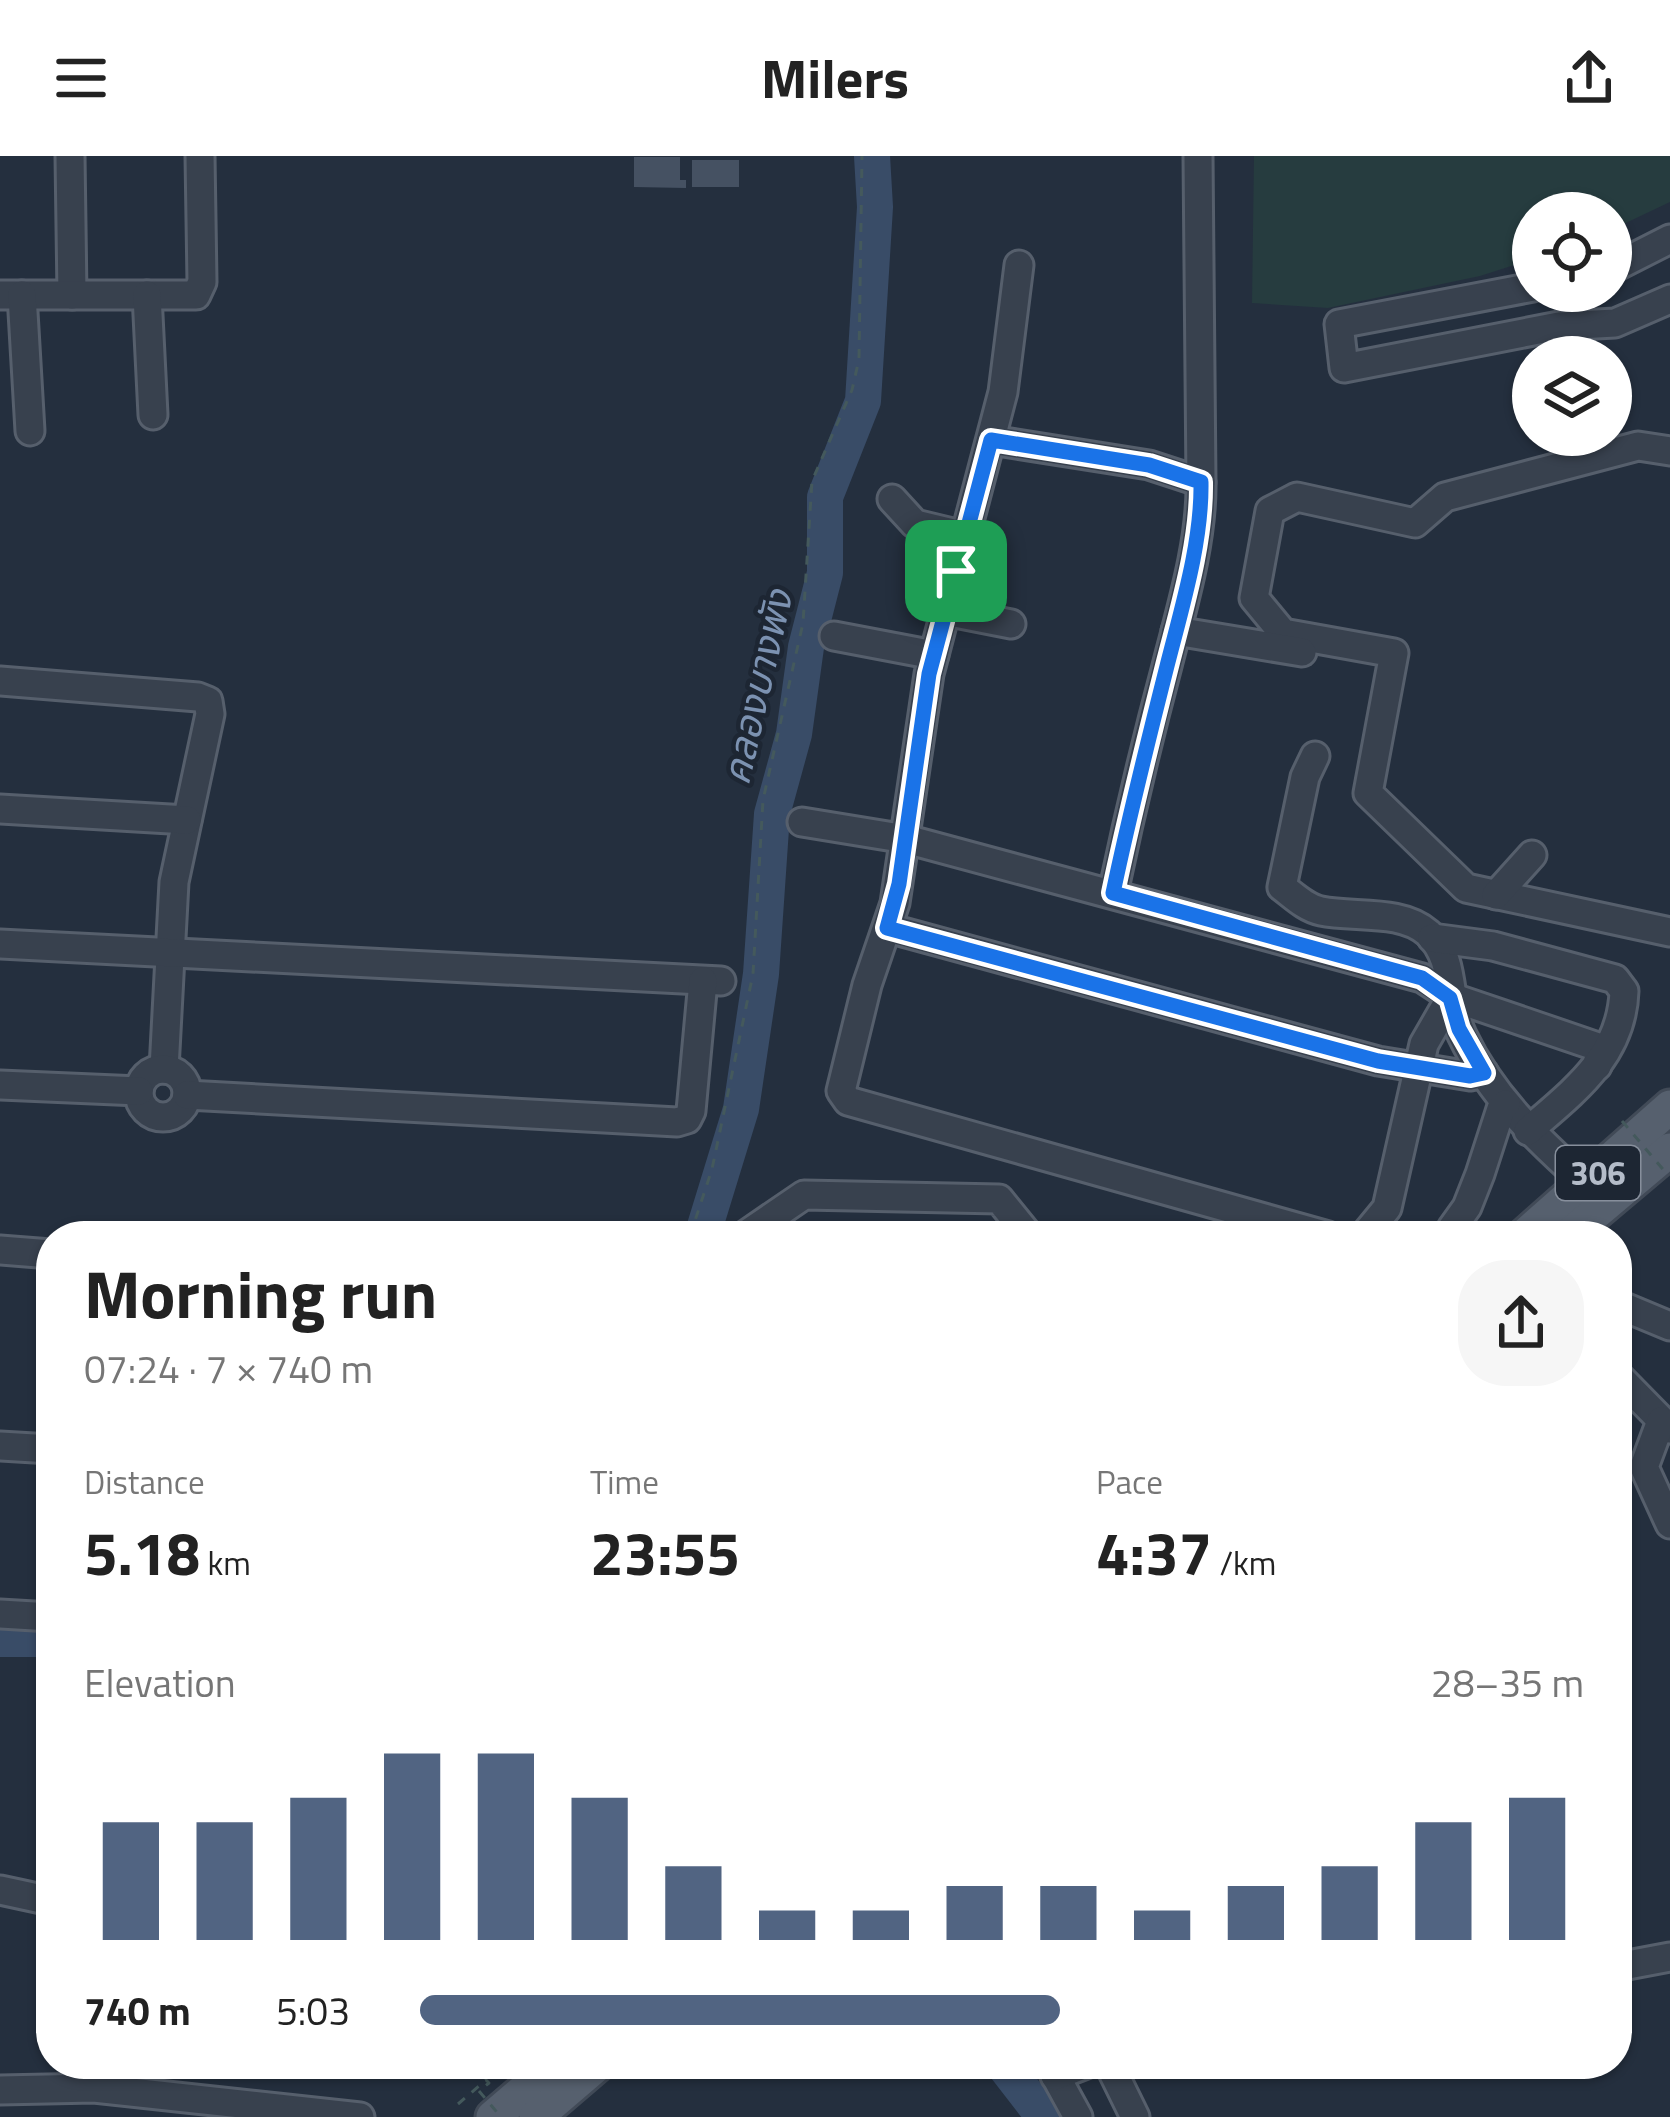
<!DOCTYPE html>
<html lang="en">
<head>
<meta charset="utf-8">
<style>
	body { margin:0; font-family:"Titillium Web","Noto Sans Thai",sans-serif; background:#f6f6f6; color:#222; height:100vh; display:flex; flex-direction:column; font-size:45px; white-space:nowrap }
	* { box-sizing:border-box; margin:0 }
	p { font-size:39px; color:#767676 }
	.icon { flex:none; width:66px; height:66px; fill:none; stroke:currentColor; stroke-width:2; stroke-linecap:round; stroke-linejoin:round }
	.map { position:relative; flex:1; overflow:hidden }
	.sheet { position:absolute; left:36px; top:1065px; width:1596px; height:858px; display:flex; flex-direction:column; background:#fff; border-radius:48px; box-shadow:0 3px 9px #0004 }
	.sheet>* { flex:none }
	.tools { position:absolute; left:1512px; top:36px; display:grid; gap:24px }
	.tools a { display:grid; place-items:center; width:120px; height:120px; border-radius:50%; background:#fff; box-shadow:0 3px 9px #0004; font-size:60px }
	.pin { position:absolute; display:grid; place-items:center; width:102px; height:102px; color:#fff; margin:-51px; border-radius:24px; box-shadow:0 6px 18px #0006 }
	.round { display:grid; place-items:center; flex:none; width:126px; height:126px; border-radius:48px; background:#f6f6f6 }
	.head { display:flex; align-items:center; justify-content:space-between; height:204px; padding:0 48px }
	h1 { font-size:66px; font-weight:700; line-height:90px }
	.metrics { display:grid; grid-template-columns:repeat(3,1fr); gap:18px; height:204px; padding:12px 48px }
	.metrics div { display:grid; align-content:center }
	.metrics b { font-size:60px; font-weight:700 }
	.metrics small { font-size:33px; font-weight:400 }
	.metrics p { font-size:33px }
	.chart { height:336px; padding:24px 48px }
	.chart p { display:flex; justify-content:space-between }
	.chart svg { width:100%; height:216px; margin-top:12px; stroke:#516482; stroke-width:6 }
	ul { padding:0 48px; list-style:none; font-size:39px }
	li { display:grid; grid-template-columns:192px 144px 1fr; align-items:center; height:90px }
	li i { height:30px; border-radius:15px; background:#516482 }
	header { display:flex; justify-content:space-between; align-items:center; height:156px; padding:0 48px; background:#fff; font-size:54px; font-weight:700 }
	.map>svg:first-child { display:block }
	.green { fill:#263c3f }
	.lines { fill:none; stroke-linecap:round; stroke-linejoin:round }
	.river { stroke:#394c67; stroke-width:36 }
	.building { fill:#455162 }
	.minor-casing { stroke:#565f6c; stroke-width:33 }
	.major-casing { stroke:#414a57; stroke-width:39 }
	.path { stroke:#44595c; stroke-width:3; stroke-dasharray:9 9; stroke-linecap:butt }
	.minor { stroke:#38414e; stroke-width:27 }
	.major { stroke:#56606e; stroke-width:33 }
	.path-bridge { stroke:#44595c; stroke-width:3; stroke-dasharray:9 9; stroke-linecap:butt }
	.route-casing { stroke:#fff; stroke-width:24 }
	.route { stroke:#1a73e8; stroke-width:15 }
	.labels { text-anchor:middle; stroke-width:9; stroke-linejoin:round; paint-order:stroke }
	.shield { fill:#1d2633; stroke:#878f9c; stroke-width:3 }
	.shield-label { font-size:33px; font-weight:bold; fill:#b4bcc9 }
	.water-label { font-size:39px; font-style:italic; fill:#7c92b1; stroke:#1d2633 }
</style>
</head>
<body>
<header><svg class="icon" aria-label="menu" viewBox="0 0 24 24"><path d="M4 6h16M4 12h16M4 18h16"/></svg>Milers<svg class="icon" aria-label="share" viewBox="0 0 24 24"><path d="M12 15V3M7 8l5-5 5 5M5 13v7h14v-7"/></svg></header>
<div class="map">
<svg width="1670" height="1961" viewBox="0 0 1670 1961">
	<rect width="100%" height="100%" fill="#242f3e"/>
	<path class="green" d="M1254 0H1670V46L1611 74V57H1533V103L1480 120 1328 152 1252 147Z"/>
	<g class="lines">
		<g class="river">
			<path d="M702 1080 741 953 761 818 772 658 794 578 806 491 825 417V341L863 245 875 51 872 0"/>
			<path d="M0 1483H51"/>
			<path d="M1003 1908 1044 1961"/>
		</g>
	</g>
	<g class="building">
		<path d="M634 1H680V24H686V32L634 31Z"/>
		<rect x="692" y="4" width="47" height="27"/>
	</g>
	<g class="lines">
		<g class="minor-casing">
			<g id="minor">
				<path d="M70 0 72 139"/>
				<path d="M1198 0 1201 326"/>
				<path d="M1019 109 1003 236 929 518 895 747 867 829 841 935 848 945 1328 1080"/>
				<path d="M1611 113 1670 83"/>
				<path d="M1533 131 1339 168 1344 212 1559 170 1615 167 1670 143"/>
				<path d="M0 139H196L202 126 200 0"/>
				<path d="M22 139 30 275"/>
				<path d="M147 139 153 259"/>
				<path d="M991 284 1149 309 1201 326C1202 386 1182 451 1167 510 1147 585 1129 661 1113 737"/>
				<path d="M1670 295 1638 290 1445 341 1415 367 1297 341 1270 355 1254 442 1283 477 1394 497 1368 637 1466 732 1670 776"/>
				<path d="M892 343 915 368 965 380"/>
				<path d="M945 455 1011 468"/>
				<path d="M1176 475 1302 496"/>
				<path d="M834 480 934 499"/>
				<path d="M0 525 198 541 208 545 210 558 174 726 164 913"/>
				<path d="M1315 600 1305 621 1282 731C1294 740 1306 752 1321 755 1354 762 1401 753 1428 777 1457 804 1446 845 1462 879 1491 940 1537 983 1586 1027"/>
				<path d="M0 653 187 664"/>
				<path d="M802 666 906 683 1422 822 1451 841 1595 890 1599 898 1597 910"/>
				<path d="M1496 739 1532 699"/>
				<path d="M888 772 1378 905 1470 920 1484 917"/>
				<path d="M1432 782 1493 790 1615 823 1624 835C1622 900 1574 935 1528 975"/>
				<path d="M0 788 721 825"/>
				<circle cx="163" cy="937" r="24"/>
				<path d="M0 929 139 935"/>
				<path d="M187 939 677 966 687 963 691 955 703 825"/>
				<path d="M1452 1072 1467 1051 1480 1018 1501 953 1506 948"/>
				<path d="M744 1080 804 1039 999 1043 1029 1080"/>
				<path d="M1364 1080 1387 1052 1424 888 1451 841"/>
				<path d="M0 1094 51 1098"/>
				<path d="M1617 1148 1670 1170"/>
				<path d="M1617 1219 1670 1273"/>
				<path d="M1661 1265 1644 1311 1670 1368"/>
				<path d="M0 1290 51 1293"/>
				<path d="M0 1458 51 1461"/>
				<path d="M0 1734 51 1745"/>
				<path d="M1617 1811 1670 1801"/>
				<path d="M1049 1908 1078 1961"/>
				<path d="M1109 1908 1135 1961"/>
				<path d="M1055 1920 1086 1908"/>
				<path d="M0 1934 94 1932 360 1961"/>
			</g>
		</g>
		<g class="major-casing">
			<g id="major">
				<path d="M1524 1080 1670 951"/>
				<path d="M1568 1080 1670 994"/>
				<path d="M493 1961 555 1908"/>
				<path d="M536 1961 598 1908"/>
			</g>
		</g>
		<g class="path">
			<path d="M690 1080 712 1013 753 818 763 644 803 467 812 325 852 234 859 203 862 0"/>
			<path d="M458 1948 486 1924 489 1927 479 1935"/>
		</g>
		<use href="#minor" class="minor"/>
		<use href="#major" class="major"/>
		<g class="path-bridge">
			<path d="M1622 965 1667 1018"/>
			<path d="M479 1935 501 1961"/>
		</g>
	</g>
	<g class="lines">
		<g class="route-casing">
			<path id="route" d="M991 284 1149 309 1201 326C1202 386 1182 451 1167 510 1148 585 1129 661 1113 737L1422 822 1450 842 1459 873 1484 917 1470 920 1378 905 887 772 899 728 929 518Z"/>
		</g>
		<use href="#route" class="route"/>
	</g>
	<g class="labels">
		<rect class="shield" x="1556" y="990" width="84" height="54" rx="9"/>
		<g class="shield-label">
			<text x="1598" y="1029">306</text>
		</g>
		<g class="water-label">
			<text transform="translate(757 531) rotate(-77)" y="14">คลองบางพัง</text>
		</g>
	</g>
</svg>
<div class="tools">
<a><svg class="icon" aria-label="locate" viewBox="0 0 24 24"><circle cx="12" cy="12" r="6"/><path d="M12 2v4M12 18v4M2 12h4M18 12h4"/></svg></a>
<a><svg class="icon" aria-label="layers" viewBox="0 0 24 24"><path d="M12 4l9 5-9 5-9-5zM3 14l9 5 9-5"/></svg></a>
</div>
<div class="pin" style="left:956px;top:415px;background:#1e9e55"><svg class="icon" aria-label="arrive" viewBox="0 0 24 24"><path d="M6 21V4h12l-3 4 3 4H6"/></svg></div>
<section class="sheet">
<div class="head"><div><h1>Morning run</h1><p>07:24 · 7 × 740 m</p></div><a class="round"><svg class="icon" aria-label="share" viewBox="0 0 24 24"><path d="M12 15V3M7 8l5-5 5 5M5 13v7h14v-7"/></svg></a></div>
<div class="metrics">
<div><p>Distance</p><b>5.18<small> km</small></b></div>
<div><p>Time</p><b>23:55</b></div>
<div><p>Pace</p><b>4:37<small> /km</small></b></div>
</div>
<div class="chart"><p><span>Elevation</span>28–35 m</p>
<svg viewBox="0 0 160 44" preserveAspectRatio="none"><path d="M5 44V20M15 44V20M25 44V15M35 44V6M45 44V6M55 44V15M65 44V29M75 44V38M85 44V38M95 44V33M105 44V33M115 44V38M125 44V33M135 44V29M145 44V20M155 44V15"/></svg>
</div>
<ul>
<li><b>740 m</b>5:03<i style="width:55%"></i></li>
</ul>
</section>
</div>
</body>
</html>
